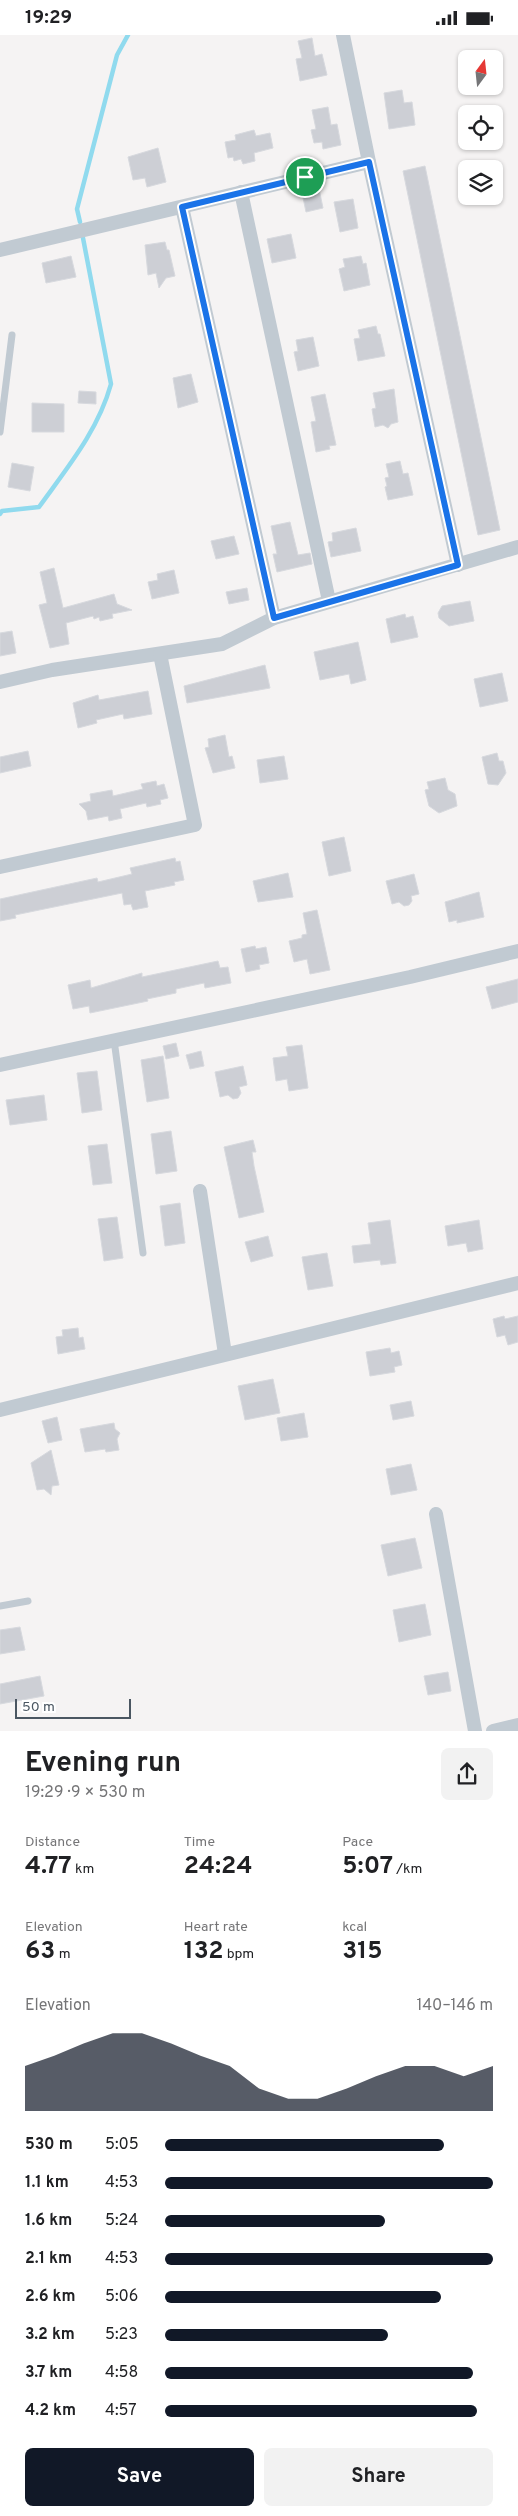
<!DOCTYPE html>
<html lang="en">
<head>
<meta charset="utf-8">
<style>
	body { margin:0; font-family:Overpass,sans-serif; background:#f2f2f2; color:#202124; height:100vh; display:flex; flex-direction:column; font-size:19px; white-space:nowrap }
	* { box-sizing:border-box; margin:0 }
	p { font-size:16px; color:#757577 }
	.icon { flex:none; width:28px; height:28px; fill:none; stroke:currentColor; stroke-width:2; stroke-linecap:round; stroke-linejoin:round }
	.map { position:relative; height:1696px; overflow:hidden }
	.details { display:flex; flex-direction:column; background:#fff; flex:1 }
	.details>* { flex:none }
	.needle { width:32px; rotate:15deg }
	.buttons { position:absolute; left:458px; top:15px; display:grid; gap:10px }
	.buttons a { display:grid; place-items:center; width:45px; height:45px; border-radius:8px; background:#fff; box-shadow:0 1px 4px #0004; font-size:25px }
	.scale { position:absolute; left:15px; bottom:12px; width:116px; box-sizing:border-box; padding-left:5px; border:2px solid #4a5661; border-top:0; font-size:14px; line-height:18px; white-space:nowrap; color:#4a5661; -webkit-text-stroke:4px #fff; paint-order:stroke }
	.pin { position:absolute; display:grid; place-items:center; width:42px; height:42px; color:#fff; margin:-21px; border:2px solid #fff; border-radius:50%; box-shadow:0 1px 5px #0007 }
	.round { display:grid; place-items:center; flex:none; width:52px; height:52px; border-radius:8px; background:#f2f2f2 }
	.head { display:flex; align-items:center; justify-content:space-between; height:85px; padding:0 25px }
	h1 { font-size:28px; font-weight:700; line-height:38px }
	.stats { display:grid; grid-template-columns:repeat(3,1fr); gap:8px; height:85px; padding:5px 25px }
	.stats div { display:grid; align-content:center }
	.stats b { font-size:25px; font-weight:700 }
	.stats small { font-size:14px; font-weight:400 }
	.stats p { font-size:14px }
	.chart { height:140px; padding:10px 25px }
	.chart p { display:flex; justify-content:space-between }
	.chart svg { width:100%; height:90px; margin-top:5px; fill:#111827; opacity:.7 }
	.button { display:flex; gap:10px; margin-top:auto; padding:10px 25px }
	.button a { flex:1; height:58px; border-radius:8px; background:#111827; color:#fff; font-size:20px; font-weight:700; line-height:58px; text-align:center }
	.button a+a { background:#f2f2f2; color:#202124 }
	ul { padding:0 25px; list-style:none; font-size:16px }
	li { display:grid; grid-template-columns:80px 60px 1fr; align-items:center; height:38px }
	li i { height:12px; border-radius:6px; background:#111827 }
	.status { display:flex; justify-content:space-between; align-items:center; height:35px; padding:0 25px; background:#fff; direction:ltr }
	.status svg { height:14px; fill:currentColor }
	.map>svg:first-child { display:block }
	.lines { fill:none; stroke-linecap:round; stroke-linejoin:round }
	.stream { stroke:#90daee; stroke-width:4.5 }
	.building { fill:#cdcfd5; stroke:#d7d9de }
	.service { stroke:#c1cad2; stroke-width:7 }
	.minor { stroke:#c1cad2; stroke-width:14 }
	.route-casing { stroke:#fff; stroke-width:10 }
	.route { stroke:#1a73e8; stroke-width:6 }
</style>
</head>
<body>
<div class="status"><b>19:29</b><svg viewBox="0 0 49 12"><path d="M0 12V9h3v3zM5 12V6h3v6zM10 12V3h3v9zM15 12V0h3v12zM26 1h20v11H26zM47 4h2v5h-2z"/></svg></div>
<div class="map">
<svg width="518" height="1696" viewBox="0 0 518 1696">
	<rect width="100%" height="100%" fill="#f5f3f3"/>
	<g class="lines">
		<g class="stream">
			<path d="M80 187 77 174 117 20 128 0"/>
			<path d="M0 479 2 476 39 472C67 433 98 396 111 349L83 203"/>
		</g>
	</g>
	<g class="building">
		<path d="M312 3 315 21 322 19 327 40 300 46 296 24 302 23 298 6Z"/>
		<path d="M402 55 404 68 412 67 415 90 389 94 384 58Z"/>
		<path d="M328 72 331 90 337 89 341 110 323 114 322 107 314 108 311 95 316 94 312 75Z"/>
		<path d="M254 95 256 101 270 98 273 113 254 118 255 126 243 129 241 124 234 126 233 122 228 123 225 107 236 105 235 100Z"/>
		<path d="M158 113 166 147 147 152 145 143 133 145 128 122Z"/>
		<path d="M425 131 500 495 478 500 403 136Z"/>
		<path d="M318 149 323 173 306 177 301 153Z"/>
		<path d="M353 164 358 193 340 197 334 167Z"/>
		<path d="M291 199 296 223 272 228 267 204Z"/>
		<path d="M165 207 167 215H169L175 241 166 243 159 253 156 238 148 240 145 210Z"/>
		<path d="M71 221 76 242 46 248 42 228Z"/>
		<path d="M361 221 363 229 366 228 370 250 344 256 339 234 345 232 343 224Z"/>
		<path d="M376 291 378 299H380L385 321 358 326 354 304 360 303 358 295Z"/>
		<path d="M313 302 319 331 298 336 294 317 298 316 296 305Z"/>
		<path d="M191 339 198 367 178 373 173 343Z"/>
		<path d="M394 354 398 387 391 389 388 393 383 390 375 392 372 374 376 373 373 358Z"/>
		<path d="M79 356 96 357V369L78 368Z"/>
		<path d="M325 359 336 410 329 411 330 414 316 417 311 387 316 386 311 362Z"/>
		<path d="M32 368 64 369V397H32Z"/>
		<path d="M400 426 403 439 408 438 413 460 388 465 385 452 387 451 385 443 389 442 386 429Z"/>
		<path d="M12 428 34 432 30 456 8 452Z"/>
		<path d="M290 487 298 520 310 518 312 529 277 537 273 519H277L271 491Z"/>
		<path d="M356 493 361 516 331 522 328 507 333 506 332 498Z"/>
		<path d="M234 501 239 519 216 524 211 506Z"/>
		<path d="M54 533 63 573 114 559 117 569 132 575 112 579 113 583 100 586 99 582 94 584 93 581 66 588 69 609 50 613 39 570 47 568 40 537Z"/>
		<path d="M174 535 179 558 152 564 148 547 158 545 157 539Z"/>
		<path d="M247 553 249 565 229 569 226 557Z"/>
		<path d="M470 566 474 586 449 591 439 583 438 578 442 571Z"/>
		<path d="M405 579 406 583 413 581 418 602 391 608 386 584Z"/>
		<path d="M12 596 16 618 0 621V598Z"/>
		<path d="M358 607 366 645 351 649 349 639 320 645 314 617Z"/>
		<path d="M265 630 270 653 187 668 184 651Z"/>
		<path d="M502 638 508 666 480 672 474 644Z"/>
		<path d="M148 656 152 679 124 684 123 679 96 685 97 688 78 693 73 668 98 660 99 665Z"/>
		<path d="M225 700 229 722 232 721 235 733 213 738 205 713 209 712 208 704Z"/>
		<path d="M28 716 31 731 0 738V722Z"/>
		<path d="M497 718 499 726H503L506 738 498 750 488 749 482 722Z"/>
		<path d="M284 721 288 744 260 748 257 725Z"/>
		<path d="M445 743 448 755 455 759 457 771 439 778 429 771 425 755 429 754 427 747Z"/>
		<path d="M156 746 157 751 164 749 168 763 160 765 161 769 147 772 146 768 120 774 122 783 109 786 108 781 88 785 86 776 79 769 91 766 90 759 112 755 113 761 143 754 141 749Z"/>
		<path d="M344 802 351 836 329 841 322 807Z"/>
		<path d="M175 823 176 827 180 826 184 845 174 847 175 850 145 856 148 872 133 875 131 869 124 870 122 858 15 880 16 883 0 886V864L97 843 98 847 132 839 130 833Z"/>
		<path d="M288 838 293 862 258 867 253 846Z"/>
		<path d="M414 839 419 859 411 861 412 866 409 870 404 871 399 867 392 869 386 846Z"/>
		<path d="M479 857 484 882 457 888V885L449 887 445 867Z"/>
		<path d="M317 875 330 935 310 939 307 924 294 927 289 906 302 903V900L307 899 303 878Z"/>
		<path d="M255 911 256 914 266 912 269 928 259 930 260 934 246 937 241 914Z"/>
		<path d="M218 926 220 933 228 932 231 948 205 953 204 948 176 954V958L147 964 148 966 90 978 89 971 73 974 68 950 90 945 91 953 142 938V942Z"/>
		<path d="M518 944V967L492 974 486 952Z"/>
		<path d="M176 1008 179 1021 166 1024 163 1011Z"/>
		<path d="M302 1010 308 1053 289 1056 287 1044 276 1046 273 1023 288 1021 286 1012Z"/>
		<path d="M201 1016 204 1031 190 1034 186 1020Z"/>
		<path d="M163 1021 169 1063 147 1067 141 1025Z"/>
		<path d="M243 1031 247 1050 239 1052 241 1058 238 1063 233 1064 228 1060 220 1062 215 1037Z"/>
		<path d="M97 1036 102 1075 82 1078 77 1038Z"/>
		<path d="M44 1060 47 1085 10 1090 6 1065Z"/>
		<path d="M171 1096 177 1136 156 1139 151 1099Z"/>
		<path d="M253 1105 256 1117H252L254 1131 264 1177 239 1183 224 1112Z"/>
		<path d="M107 1109 112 1148 93 1150 88 1111Z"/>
		<path d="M180 1168 185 1208 165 1211 160 1171Z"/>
		<path d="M117 1182 123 1223 104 1226 98 1184Z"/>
		<path d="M390 1185 396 1228 381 1230 380 1225 354 1228 352 1211 371 1209 368 1188Z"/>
		<path d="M479 1185 483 1214 468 1217 466 1208 448 1211 445 1191Z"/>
		<path d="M268 1201 273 1221 251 1227 245 1207Z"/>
		<path d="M327 1218 333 1251 308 1255 302 1222Z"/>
		<path d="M504 1281 505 1284 518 1281V1307L508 1310 505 1300 497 1302 493 1284Z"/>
		<path d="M78 1293 79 1303 83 1302 85 1314 58 1319 56 1302 63 1301 62 1295Z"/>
		<path d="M390 1313 391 1318 399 1316 402 1330 394 1332 395 1337 370 1341 366 1317Z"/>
		<path d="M273 1344 280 1378 245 1385 238 1351Z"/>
		<path d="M411 1366 414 1381 393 1385 390 1370Z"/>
		<path d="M304 1378 308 1402 281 1406 277 1383Z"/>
		<path d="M57 1382 62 1405 48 1408 42 1386Z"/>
		<path d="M114 1388 115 1394 120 1398 117 1404 119 1415 106 1417 105 1414 85 1417 80 1394Z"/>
		<path d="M51 1415 59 1450 52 1451 51 1460 44 1454 37 1455 31 1428Z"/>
		<path d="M411 1429 417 1455 391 1460 386 1434Z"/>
		<path d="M415 1503 422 1533 388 1541 381 1510Z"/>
		<path d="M425 1569 431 1600 399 1607 393 1575Z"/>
		<path d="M20 1592 25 1615 0 1619V1595Z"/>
		<path d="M448 1637 451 1656 428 1660 424 1641Z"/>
		<path d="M40 1641 44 1661 0 1669V1649Z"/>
	</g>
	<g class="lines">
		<g class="service">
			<path d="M0 397 12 300"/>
			<path d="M114 1005 143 1218"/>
			<path d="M0 1571 28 1566"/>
		</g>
		<g class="minor">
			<path d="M343 0 369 127 458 530"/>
			<path d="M241 157 329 566"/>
			<path d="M182 172 274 583"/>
			<path d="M0 215 369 127"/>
			<path d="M0 647 52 635 222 609 274 583 518 512"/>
			<path d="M0 832 195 790 160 619"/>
			<path d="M0 1030 410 942 518 916"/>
			<path d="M200 1156 225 1319"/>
			<path d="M0 1375 518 1248"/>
			<path d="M436 1479 475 1696"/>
			<path d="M493 1696 518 1690"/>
		</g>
	</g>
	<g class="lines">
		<g class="route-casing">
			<path id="route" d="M369 127 458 530 274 583 182 172Z"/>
		</g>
		<use href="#route" class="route"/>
	</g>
</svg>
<div class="buttons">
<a><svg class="needle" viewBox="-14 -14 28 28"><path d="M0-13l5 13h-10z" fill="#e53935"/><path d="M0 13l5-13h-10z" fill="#757577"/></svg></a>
<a><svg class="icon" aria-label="locate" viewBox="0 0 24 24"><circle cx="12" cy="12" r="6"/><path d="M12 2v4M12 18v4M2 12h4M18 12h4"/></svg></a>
<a><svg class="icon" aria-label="layers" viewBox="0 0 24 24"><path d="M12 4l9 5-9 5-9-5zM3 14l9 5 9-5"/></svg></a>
</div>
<div class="scale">50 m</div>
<div class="pin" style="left:305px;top:142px;background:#1e9e55"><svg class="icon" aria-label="arrive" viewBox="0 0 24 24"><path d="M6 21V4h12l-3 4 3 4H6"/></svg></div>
</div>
<section class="details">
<div class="head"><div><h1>Evening run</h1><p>19:29 · 9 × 530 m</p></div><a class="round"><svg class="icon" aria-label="share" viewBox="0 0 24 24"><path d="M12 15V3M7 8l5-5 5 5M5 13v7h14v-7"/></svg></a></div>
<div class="stats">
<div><p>Distance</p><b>4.77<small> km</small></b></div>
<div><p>Time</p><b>24:24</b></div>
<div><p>Pace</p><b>5:07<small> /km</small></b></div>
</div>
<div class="stats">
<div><p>Elevation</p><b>63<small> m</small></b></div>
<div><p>Heart rate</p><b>132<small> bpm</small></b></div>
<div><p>kcal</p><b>315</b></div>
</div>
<div class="chart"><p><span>Elevation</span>140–146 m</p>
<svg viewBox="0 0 160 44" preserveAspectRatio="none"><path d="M0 44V22L10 17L20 11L30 6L40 6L50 11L60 17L70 22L80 33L90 38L100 38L110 33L120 27L130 22L140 22L150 27L160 22V44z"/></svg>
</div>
<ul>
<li><b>530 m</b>5:05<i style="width:85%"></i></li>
<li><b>1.1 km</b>4:53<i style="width:100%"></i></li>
<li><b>1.6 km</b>5:24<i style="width:67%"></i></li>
<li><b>2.1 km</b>4:53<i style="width:100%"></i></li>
<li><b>2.6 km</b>5:06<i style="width:84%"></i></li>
<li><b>3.2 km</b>5:23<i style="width:68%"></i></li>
<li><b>3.7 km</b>4:58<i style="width:94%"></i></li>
<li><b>4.2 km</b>4:57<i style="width:95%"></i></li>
</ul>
<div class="button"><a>Save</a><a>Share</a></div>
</section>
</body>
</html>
